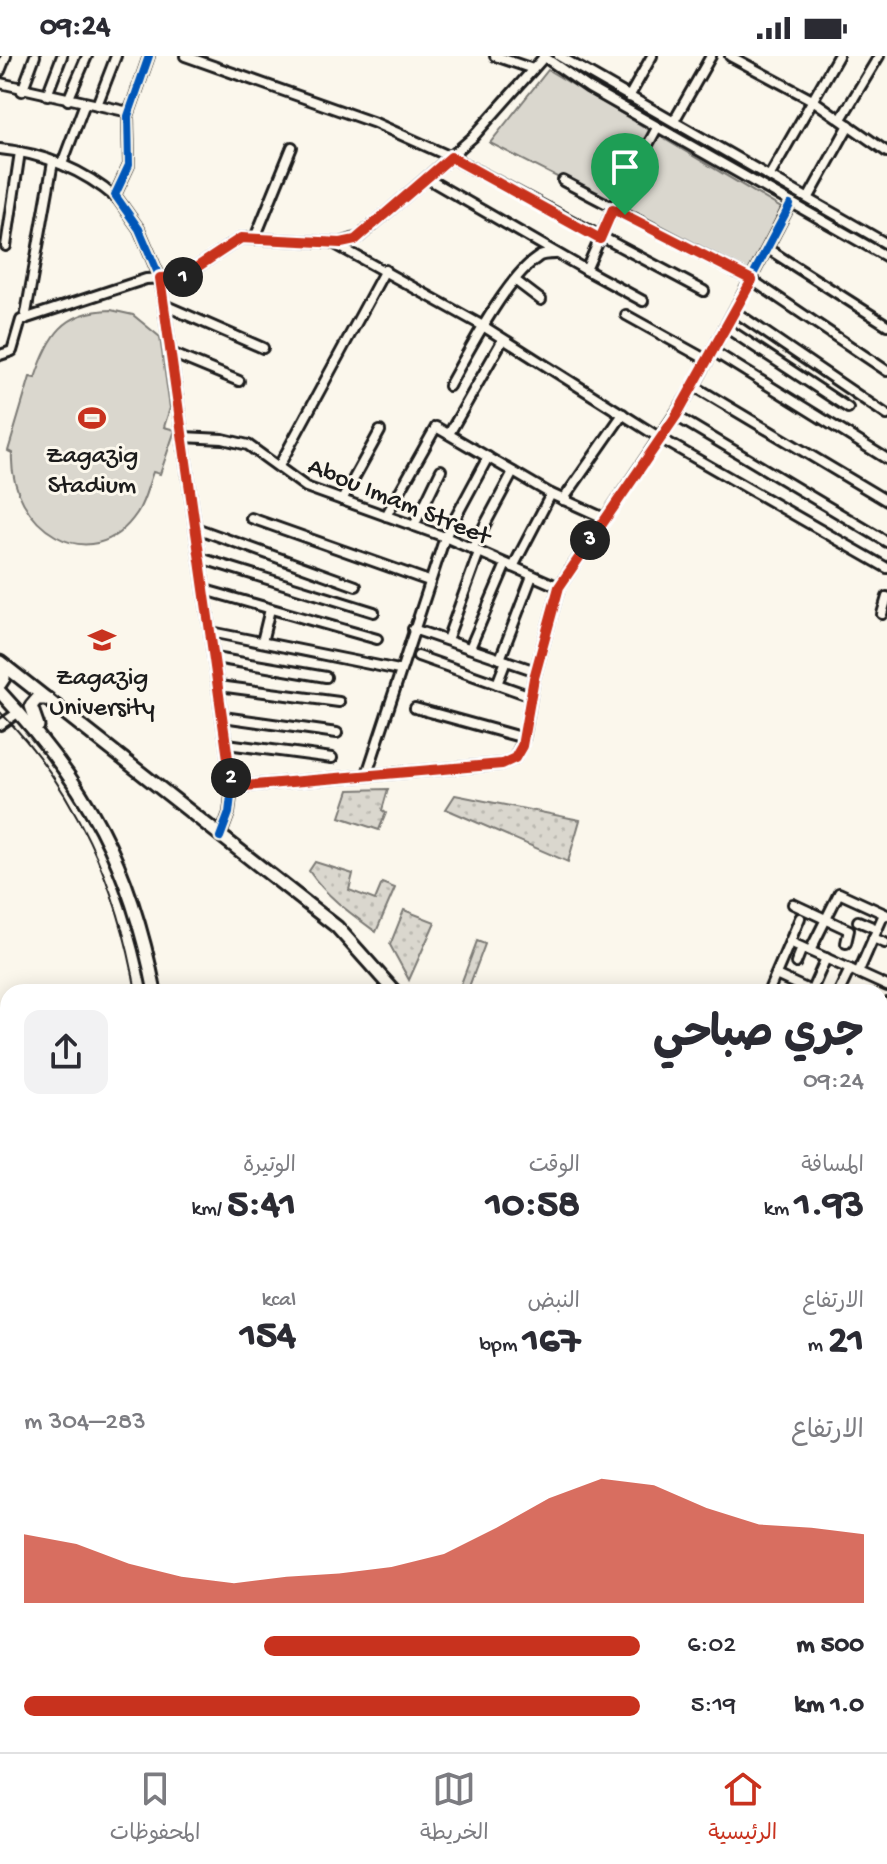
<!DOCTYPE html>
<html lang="ar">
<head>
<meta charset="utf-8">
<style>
	body { margin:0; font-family:"Gochi Hand","Playpen Sans Arabic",sans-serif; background:#f2f2f3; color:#2b2b33; direction:rtl; height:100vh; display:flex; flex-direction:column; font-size:30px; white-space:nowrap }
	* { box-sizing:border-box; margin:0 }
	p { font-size:26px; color:#7c7c81 }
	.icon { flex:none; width:44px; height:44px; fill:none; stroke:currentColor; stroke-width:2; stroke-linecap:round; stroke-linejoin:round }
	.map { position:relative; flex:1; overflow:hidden; direction:ltr }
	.details { position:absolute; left:0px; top:928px; width:888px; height:768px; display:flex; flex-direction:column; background:#fff; border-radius:24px 24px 0 0; box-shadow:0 4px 20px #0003; direction:rtl }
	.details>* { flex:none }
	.pin { position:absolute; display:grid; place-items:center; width:68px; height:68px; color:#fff; margin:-82px -34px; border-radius:50% 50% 50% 0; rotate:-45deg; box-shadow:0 0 8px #0007 }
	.pin .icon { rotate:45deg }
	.km { position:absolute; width:40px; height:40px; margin:-20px; border-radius:50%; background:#222; color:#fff; font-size:22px; line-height:40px; text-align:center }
	.round { display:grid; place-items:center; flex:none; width:84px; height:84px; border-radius:16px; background:#f2f2f3 }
	.headline { display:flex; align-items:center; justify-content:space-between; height:136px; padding:0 24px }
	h1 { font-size:44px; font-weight:700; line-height:60px }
	.figures { display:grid; grid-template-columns:repeat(3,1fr); gap:12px; height:136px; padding:8px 24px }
	.figures div { display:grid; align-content:center }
	.figures b { font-size:40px; font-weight:700 }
	.figures small { font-size:22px; font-weight:400 }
	.figures p { font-size:22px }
	.chart { height:224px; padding:16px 24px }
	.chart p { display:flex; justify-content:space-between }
	.chart svg { width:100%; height:144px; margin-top:8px; fill:#c8321e; opacity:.7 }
	ul { padding:0 24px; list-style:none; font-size:26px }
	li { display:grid; grid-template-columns:128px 96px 1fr; align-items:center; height:60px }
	li i { height:20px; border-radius:10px; background:#c8321e }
	.status { display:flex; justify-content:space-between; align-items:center; height:56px; padding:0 40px; background:#fff; direction:ltr }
	.status svg { height:22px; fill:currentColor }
	.tab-bar { display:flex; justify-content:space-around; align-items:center; height:112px; border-top:2px solid #e1e1e2; background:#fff; font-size:22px; color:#7c7c81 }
	.tab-bar a { display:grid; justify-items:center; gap:4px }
	.tab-bar .on { color:#c8321e }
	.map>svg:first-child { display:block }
	.garden { fill:url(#garden-dots); stroke:#7b7a75; stroke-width:2 }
	.pitch { fill:#dad7ce; stroke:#7b7a75; stroke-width:2 }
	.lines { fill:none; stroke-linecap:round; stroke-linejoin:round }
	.canal { stroke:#afaca5; stroke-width:7 }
	.minor-casing { stroke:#1c1c1c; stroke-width:14 }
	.highway-casing { stroke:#1c1c1c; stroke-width:17 }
	.minor { stroke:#fbf7ec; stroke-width:8 }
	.highway { stroke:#fbf7ec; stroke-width:11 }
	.rail { stroke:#1c1c1c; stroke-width:2 }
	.cycleway-casing { stroke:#fbf7ec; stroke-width:13 }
	.cycleway { stroke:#0057b8; stroke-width:8 }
	.route-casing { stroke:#fff; stroke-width:16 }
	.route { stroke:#c8321e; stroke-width:10 }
	.labels { text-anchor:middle; stroke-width:6; stroke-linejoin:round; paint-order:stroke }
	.poi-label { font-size:26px; fill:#1c1c1c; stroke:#fbf7ec }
	.street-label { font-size:26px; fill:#1c1c1c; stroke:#fbf7ec }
</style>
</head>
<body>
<div class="status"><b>09:24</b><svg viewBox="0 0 49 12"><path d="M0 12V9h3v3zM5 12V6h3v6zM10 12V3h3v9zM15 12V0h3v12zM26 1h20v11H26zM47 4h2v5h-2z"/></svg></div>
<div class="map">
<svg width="887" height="1696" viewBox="0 0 887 1696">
	<defs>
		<pattern id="garden-dots" width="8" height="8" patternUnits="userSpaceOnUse" patternTransform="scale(2)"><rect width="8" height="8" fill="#dad7ce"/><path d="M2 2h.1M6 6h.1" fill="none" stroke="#bab8b0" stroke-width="1.8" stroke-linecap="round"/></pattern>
	</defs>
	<rect width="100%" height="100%" fill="#fbf7ec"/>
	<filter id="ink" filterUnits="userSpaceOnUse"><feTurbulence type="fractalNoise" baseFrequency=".0125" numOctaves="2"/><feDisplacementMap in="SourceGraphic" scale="16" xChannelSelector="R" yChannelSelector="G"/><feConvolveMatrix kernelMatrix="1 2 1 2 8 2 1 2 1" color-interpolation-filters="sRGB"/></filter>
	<g filter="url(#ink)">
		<g class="garden">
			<path d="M388 733 382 754 386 757 379 774 340 761 349 734Z"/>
			<path d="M455 739 580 764 568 806 446 753Z"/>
			<path d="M315 806 353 818 349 834 375 844 382 827 395 832 376 876C350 857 327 841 309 815Z"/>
			<path d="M404 854 435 866 409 924 390 889Z"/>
			<path d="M477 885 485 888 467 936H458Z"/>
		</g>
		<g class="pitch">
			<path d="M548 14 781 152 749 218 490 87Z"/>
			<path d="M111 254 133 259 160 281 170 352 164 371 175 374 160 418 153 416C148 429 145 445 137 457 91 526 8 470 12 397L8 395 30 321 35 322C49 280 63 255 111 254Z"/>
		</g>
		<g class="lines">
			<g class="canal">
				<path d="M0 1076 8 1078"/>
				<path d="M880 1292 887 1295"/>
			</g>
			<g class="minor-casing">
				<g id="minor">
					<path d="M149 0 128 60 129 109 115 139 139 173 160 222 232 731 229 757 220 781"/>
					<path d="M185 0 375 67 451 101 704 235"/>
					<path d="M495 0 533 13"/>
					<path d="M543 0 589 32 887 201"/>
					<path d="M559 0 887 188"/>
					<path d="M730 0 814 45 887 96"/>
					<path d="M0 15 6 0"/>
					<path d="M0 27 129 56"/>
					<path d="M22 35 35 0"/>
					<path d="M47 39 62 0"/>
					<path d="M629 41 652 0"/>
					<path d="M68 44 87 0"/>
					<path d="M97 49 116 0"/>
					<path d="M841 63 879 0"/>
					<path d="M674 65 711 0"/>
					<path d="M0 93C42 97 84 114 116 142"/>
					<path d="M62 108 85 47"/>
					<path d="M770 119 838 0"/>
					<path d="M428 123 586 214 613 153 657 72"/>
					<path d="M563 125 752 224 887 315"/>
					<path d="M809 141 849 69"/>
					<path d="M255 182 292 91"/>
					<path d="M333 187 483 270 660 382 887 512"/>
					<path d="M6 190 20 96"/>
					<path d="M768 193 887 269"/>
					<path d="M586 214 643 245"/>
					<path d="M516 225 541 244"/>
					<path d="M164 249 263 292"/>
					<path d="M734 255 887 359"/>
					<path d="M626 259 707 304"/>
					<path d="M25 263 53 106"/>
					<path d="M725 271 848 352"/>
					<path d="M713 295 887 403"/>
					<path d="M171 297 239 325"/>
					<path d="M0 299 12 295 21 264 146 223 182 221 241 182 341 187 359 181 473 81 544 1"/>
					<path d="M449 330C467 298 507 221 537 202 541 198 549 198 555 198"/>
					<path d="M694 330 887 445"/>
					<path d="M676 360 887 486"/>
					<path d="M449 378 502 285"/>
					<path d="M183 381 223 383 248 389 306 431 445 481 559 531"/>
					<path d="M279 410 385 214"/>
					<path d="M342 444 380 375"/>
					<path d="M563 444 623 358"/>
					<path d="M386 460 436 371 551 438 604 462"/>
					<path d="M251 462 429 525"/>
					<path d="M414 470 441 414"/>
					<path d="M196 472 356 530"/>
					<path d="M472 493 513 416"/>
					<path d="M200 502 374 556"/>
					<path d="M513 511 551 438"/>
					<path d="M205 534 377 583"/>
					<path d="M882 558 887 541"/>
					<path d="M413 573 536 615"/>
					<path d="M211 576 399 614"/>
					<path d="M447 584 479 496"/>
					<path d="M262 586 270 553"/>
					<path d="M470 592 506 508"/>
					<path d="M418 600 531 640"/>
					<path d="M215 602 326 621"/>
					<path d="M500 603 532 520"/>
					<path d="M497 628 506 605"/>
					<path d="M219 630 339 646"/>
					<path d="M415 652 524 682"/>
					<path d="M223 661 337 677"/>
					<path d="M0 669 19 656"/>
					<path d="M227 688 332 702"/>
					<path d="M367 718 445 481 488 401"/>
					<path d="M232 731 502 708 515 702 524 682 534 622 559 531 694 330 790 149"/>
					<path d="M793 848 849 874 846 887"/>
					<path d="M858 865 877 873"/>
					<path d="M873 882 885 887"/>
					<path d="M790 886 887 930"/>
					<path d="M810 895 839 837 887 859"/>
					<path d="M796 907 802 892"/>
					<path d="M858 917 884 858"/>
					<path d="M776 919 813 936"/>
					<path d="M770 932 800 862"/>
					<path d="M811 936 826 902"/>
					<path d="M839 936 850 913"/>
					<path d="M880 961 887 947"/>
					<path d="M887 975 884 982 887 985"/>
					<path d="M880 998 887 1001"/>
					<path d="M0 1033 8 1034"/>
					<path d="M880 1036 887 1039"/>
					<path d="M0 1143 6 1116"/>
					<path d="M0 1410 8 1379"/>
					<path d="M880 1431 887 1413"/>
					<path d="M0 1510 8 1480"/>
					<path d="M880 1524 887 1527"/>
					<path d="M880 1566 887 1569"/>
					<path d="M880 1683 887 1664"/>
					<path d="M499 1688 501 1696"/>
				</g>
			</g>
			<g class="highway-casing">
				<g id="highway">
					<path d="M0 606 337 871 395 936"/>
					<path d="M0 628 4 622 3 609"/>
					<path d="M0 636C88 730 130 808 155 936"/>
					<path d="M38 670 31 650 37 643H48"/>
					<path d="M880 1247 887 1249"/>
					<path d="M880 1322 887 1325"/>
					<path d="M520 1688 522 1696"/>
					<path d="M536 1688 538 1696"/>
					<path d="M548 1688 550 1696"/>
				</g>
			</g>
			<use href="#minor" class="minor"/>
			<use href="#highway" class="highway"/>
			<g class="rail">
				<path d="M0 656C74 730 119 833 136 936"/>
				<path d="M688 1688 736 1696"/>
				<path d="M726 1689 766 1696"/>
			</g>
			<g class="cycleway-casing">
				<g id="cycleway">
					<path d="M149 0 128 60 129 109 115 139 139 173 160 222 232 731 229 757 220 781"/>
					<path d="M232 731 502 708 515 702 524 682 534 622 559 531 694 330 790 149"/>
				</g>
			</g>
			<use href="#cycleway" class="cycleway"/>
		</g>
	</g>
	<g class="lines" filter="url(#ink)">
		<g class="route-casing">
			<path id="route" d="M451 101 600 183 613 153 752 224 676 360 559 531 534 622 522 690 515 702 502 708 232 731 160 222 182 221 241 182 341 187 355 184Z"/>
		</g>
		<use href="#route" class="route"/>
	</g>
	<defs>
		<g id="stadium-bare" transform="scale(2.16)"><path d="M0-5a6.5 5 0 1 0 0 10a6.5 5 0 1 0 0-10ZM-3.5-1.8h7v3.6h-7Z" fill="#c8321e" stroke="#fbf7ec" stroke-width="2.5" paint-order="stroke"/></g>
		<g id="university-bare" transform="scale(2.16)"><path d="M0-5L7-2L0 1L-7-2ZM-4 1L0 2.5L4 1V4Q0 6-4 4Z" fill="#c8321e" stroke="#fbf7ec" stroke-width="2.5" paint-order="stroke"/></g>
	</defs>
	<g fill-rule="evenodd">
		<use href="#stadium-bare" x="92" y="362"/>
		<use href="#university-bare" x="102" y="584"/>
	</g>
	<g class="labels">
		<g class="poi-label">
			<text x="92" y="406">Zagazig<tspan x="92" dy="30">Stadium</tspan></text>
			<text x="102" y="628">Zagazig<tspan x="102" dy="30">University</tspan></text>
		</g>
		<g class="street-label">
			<text transform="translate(400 443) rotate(22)" y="9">Abou Imam Street</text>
		</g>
	</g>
</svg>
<div class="pin" style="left:625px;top:159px;background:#1e9e55"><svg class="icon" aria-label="arrive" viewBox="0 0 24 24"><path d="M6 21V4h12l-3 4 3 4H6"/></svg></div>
<b class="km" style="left:183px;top:221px">1</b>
<b class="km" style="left:231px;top:722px">2</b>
<b class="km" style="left:590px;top:484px">3</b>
<section class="details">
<div class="headline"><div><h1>جري صباحي</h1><p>09:24</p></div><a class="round"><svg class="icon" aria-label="share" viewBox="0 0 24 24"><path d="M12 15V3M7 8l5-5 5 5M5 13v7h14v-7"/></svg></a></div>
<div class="figures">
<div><p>المسافة</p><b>1.93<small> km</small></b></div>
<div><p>الوقت</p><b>10:58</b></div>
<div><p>الوتيرة</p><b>5:41<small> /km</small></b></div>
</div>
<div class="figures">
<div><p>الارتفاع</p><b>21<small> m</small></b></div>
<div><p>النبض</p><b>167<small> bpm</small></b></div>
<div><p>kcal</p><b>154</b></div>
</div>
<div class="chart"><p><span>الارتفاع</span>283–304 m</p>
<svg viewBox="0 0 160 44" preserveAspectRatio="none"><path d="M0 44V23L10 26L20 32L30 36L40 38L50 36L60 35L70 33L80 29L90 21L100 12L110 6L120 8L130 15L140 20L150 21L160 23V44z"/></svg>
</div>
<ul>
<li><b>500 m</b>6:02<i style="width:61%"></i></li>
<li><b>1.0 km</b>5:19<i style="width:100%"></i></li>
</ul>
</section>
</div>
<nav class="tab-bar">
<a class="on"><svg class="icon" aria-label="home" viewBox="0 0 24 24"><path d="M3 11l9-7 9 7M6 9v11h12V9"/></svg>الرئيسية</a>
<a><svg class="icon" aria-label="map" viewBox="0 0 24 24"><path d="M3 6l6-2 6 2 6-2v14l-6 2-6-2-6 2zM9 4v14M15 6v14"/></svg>الخريطة</a>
<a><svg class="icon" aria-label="saved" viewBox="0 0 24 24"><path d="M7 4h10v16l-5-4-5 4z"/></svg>المحفوظات</a>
</nav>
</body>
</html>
